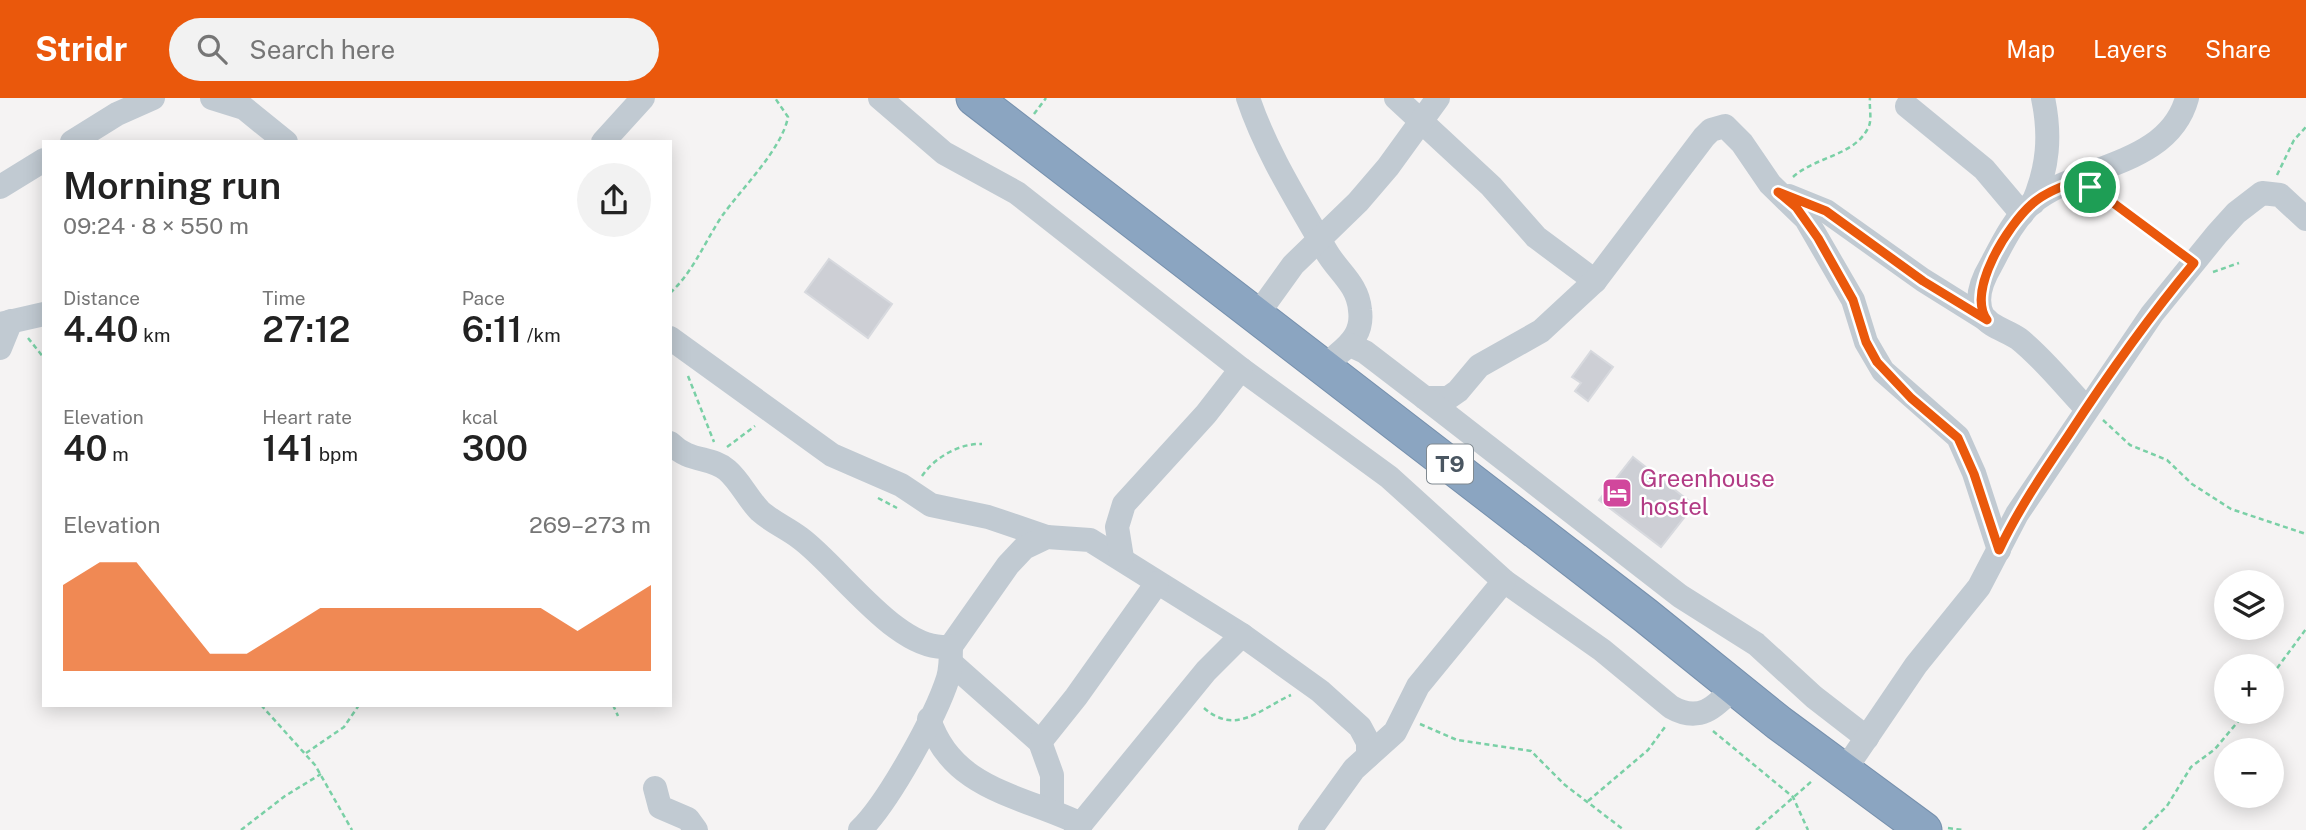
<!DOCTYPE html>
<html lang="en">
<head>
<meta charset="utf-8">
<style>
	body { margin:0; font-family:"Public Sans",sans-serif; background:#f2f2f2; color:#222; height:100vh; display:flex; flex-direction:column; font-size:26px; white-space:nowrap }
	* { box-sizing:border-box; margin:0 }
	p { font-size:23px; color:#767676 }
	.icon { flex:none; width:38px; height:38px; fill:none; stroke:currentColor; stroke-width:2; stroke-linecap:round; stroke-linejoin:round }
	.map { position:relative; flex:1; overflow:hidden }
	.side { position:absolute; left:42px; top:42px; width:630px; height:567px; display:flex; flex-direction:column; background:#fff; border-radius:0px; box-shadow:0 4px 18px #0003 }
	.side>* { flex:none }
	.buttons { position:absolute; left:2214px; top:472px; display:grid; gap:14px }
	.buttons a { display:grid; place-items:center; width:70px; height:70px; border-radius:50%; background:#fff; box-shadow:0 4px 18px #0003; font-size:35px }
	.pin { position:absolute; display:grid; place-items:center; width:60px; height:60px; color:#fff; margin:-30px; border:4px solid #fff; border-radius:50%; box-shadow:0 2px 7px #0007 }
	.round { display:grid; place-items:center; flex:none; width:74px; height:74px; border-radius:37px; background:#f2f2f2 }
	.overview { display:flex; align-items:center; justify-content:space-between; height:119px; padding:0 21px }
	h1 { font-size:38px; font-weight:600; line-height:52px }
	.figures { display:grid; grid-template-columns:repeat(3,1fr); gap:10px; height:119px; padding:7px 21px }
	.figures div { display:grid; align-content:center }
	.figures b { font-size:35px; font-weight:600 }
	.figures small { font-size:19px; font-weight:400 }
	.figures p { font-size:19px }
	.chart { height:196px; padding:14px 21px }
	.chart p { display:flex; justify-content:space-between }
	.chart svg { width:100%; height:126px; margin-top:7px; fill:#ea580c; opacity:.7 }
	header { display:flex; align-items:center; gap:42px; box-sizing:border-box; height:98px; padding:0 35px; background:#ea580c; color:#fff }
	header strong { font-size:33px }
	nav { display:flex; gap:38px; margin-inline-start:auto; font-size:24px }
	.search { width:490px; height:63px; background:#f2f2f2; display:flex; align-items:center; gap:18px; box-sizing:border-box; padding:0 24px; border-radius:38px; color:#767676; font-size:26px }
	.map>svg:first-child { display:block }
	.building { fill:#cdcfd5; stroke:#d7d9de; stroke-width:2 }
	.lines { fill:none; stroke-linecap:round; stroke-linejoin:round }
	.highway-casing { stroke:#7690ad; stroke-width:37 }
	.path { stroke:#7ad0a6; stroke-width:2.5; stroke-dasharray:5 3.5; stroke-linecap:butt }
	.minor { stroke:#c1cad2; stroke-width:24 }
	.highway { stroke:#8ba5c1; stroke-width:35 }
	.route-casing { stroke:#fff; stroke-width:14 }
	.route { stroke:#ea580c; stroke-width:9 }
	.labels { text-anchor:middle; stroke-width:5; stroke-linejoin:round; paint-order:stroke }
	.shield { fill:#fff; stroke:#808990; stroke-width:2 }
	.shield-label { font-size:23px; font-weight:bold; fill:#4a5661 }
	.hotel-label { font-size:24px; fill:#b23c85; stroke:#fff; text-anchor:start }
</style>
</head>
<body>
<header>
<strong>Stridr</strong>
<div class="search"><svg class="icon" aria-label="search" viewBox="0 0 24 24"><circle cx="10" cy="10" r="6"/><path d="M15 15l6 6"/></svg>Search here</div>
<nav><a>Map</a><a>Layers</a><a>Share</a></nav>
</header>
<div class="map">
<svg width="2306" height="732" viewBox="0 0 2306 732">
	<rect width="100%" height="100%" fill="#f5f3f3"/>
	<g class="building">
		<path d="M829 161 892 206 868 240 805 194Z"/>
		<path d="M1591 253 1613 269 1588 303 1575 293 1581 285 1572 279Z"/>
		<path d="M1633 359 1694 407 1661 449 1599 402Z"/>
	</g>
	<g class="lines">
		<g class="highway-casing">
			<path id="highway" d="M974 0 1645 517 1779 625 1924 732"/>
		</g>
		<g class="path">
			<path d="M1034 16 1046 0"/>
			<path d="M2277 77 2294 42 2306 29"/>
			<path d="M1793 79C1816 58 1856 58 1869 28 1872 20 1869 8 1870 0"/>
			<path d="M2097 93 2176 152"/>
			<path d="M2213 174 2239 165"/>
			<path d="M670 195C694 173 704 145 722 118 742 90 782 51 788 19L775 0"/>
			<path d="M28 240 44 260"/>
			<path d="M688 278 714 344"/>
			<path d="M2103 322 2130 347 2167 362 2192 386 2231 411 2306 436"/>
			<path d="M727 349 755 328"/>
			<path d="M922 378C935 359 960 345 982 346"/>
			<path d="M878 400 897 410"/>
			<path d="M2272 577 2306 531"/>
			<path d="M261 607 315 667 352 732"/>
			<path d="M613 607 618 618"/>
			<path d="M1204 610C1236 638 1260 611 1291 597"/>
			<path d="M1420 626 1457 642 1531 653 1565 687 1624 732"/>
			<path d="M1713 633 1793 699 1808 732"/>
			<path d="M306 655 344 629 359 607"/>
			<path d="M1588 703 1648 652 1665 629"/>
			<path d="M1948 730 1963 732"/>
			<path d="M241 732 285 698 321 676"/>
			<path d="M1756 732 1812 683"/>
			<path d="M2143 732 2167 708 2191 669 2215 651 2246 614"/>
		</g>
		<g class="minor">
			<path d="M212 0 244 10 286 44"/>
			<path d="M880 0 944 55 1017 95 1241 271 1389 379 1504 483 1602 552 1671 609C1699 625 1715 610 1734 589"/>
			<path d="M1248 0C1266 54 1298 104 1326 153 1338 174 1358 186 1360 212 1363 233 1352 245 1337 257"/>
			<path d="M1396 0 1491 88 1536 139 1595 183"/>
			<path d="M1907 8 1984 71 2022 116"/>
			<path d="M72 44 117 16 153 0"/>
			<path d="M603 44 643 0"/>
			<path d="M0 89 44 62"/>
			<path d="M1789 98 1826 113 1923 182 1987 222"/>
			<path d="M2033 105C2048 70 2051 38 2043 0"/>
			<path d="M1257 217 1293 167 1358 104 1388 69 1438 0"/>
			<path d="M0 226 44 216"/>
			<path d="M670 240 832 357 901 387 931 407 988 419 1047 439"/>
			<path d="M1350 247 1365 254 1425 300H1448L1458 293 1479 268 1541 233 1595 183 1704 39 1711 32 1725 28 1742 45 1770 86 1806 121 1853 202 1866 244 1883 273 1958 339 1974 375 1999 452"/>
			<path d="M0 250 11 223"/>
			<path d="M1425 300 1680 498 1756 546 1814 599 1867 640"/>
			<path d="M2086 310C2064 287 2043 260 2019 241 2008 233 1990 229 1983 218 1974 201 1982 182 1991 167 2002 146 2014 121 2032 105 2079 66 2168 69 2187 0"/>
			<path d="M670 345C690 365 711 358 727 372 740 383 748 401 760 413 772 424 787 430 800 440 839 468 901 559 951 548L1008 467 1024 450 1047 439 1090 442 1242 537 1320 593 1360 629 1368 644V658"/>
			<path d="M1122 460 1117 429 1124 406 1206 316 1241 271"/>
			<path d="M951 565 1040 644 1052 677V712"/>
			<path d="M929 621C952 692 1021 697 1081 726"/>
			<path d="M1040 644 1076 599 1157 485"/>
			<path d="M1844 673 1916 567 1979 489 2017 416 2152 216 2217 136 2236 115 2262 95 2280 97 2306 121"/>
			<path d="M655 690 660 709 688 721 696 732"/>
			<path d="M860 732C888 705 936 618 948 580 951 570 951 559 951 548"/>
			<path d="M1076 732 1206 573 1242 537"/>
			<path d="M1310 732 1354 671 1395 634 1418 588 1504 483"/>
		</g>
		<use href="#highway" class="highway"/>
	</g>
	<g class="lines">
		<g class="route-casing">
			<path id="route" d="M2081 81 2194 165C2148 220 2107 278 2068 338 2043 375 2018 412 1999 452L1974 376 1958 340 1911 300 1877 264 1866 244 1853 202 1818 140 1796 109 1778 94 1826 113 1923 183 1987 222C1966 193 2008 127 2032 106 2045 94 2064 88 2081 81Z"/>
		</g>
		<use href="#route" class="route"/>
	</g>
	<defs>
		<g id="hotel-square" transform="scale(1.575)"><rect x="-9" y="-9" width="18" height="18" rx="4" fill="#d1479c" stroke="#fff"/><path d="M-6-4.5h1.5V1H6V5H4.5V3h-9V5H-6ZM-4 0a1.8 1.8 0 1 1 3.6 0ZM.5 0V-2.5h3Q6-2.5 6 0Z" fill="#fff"/></g>
	</defs>
	<g fill-rule="evenodd">
		<use href="#hotel-square" x="1617" y="395"/>
	</g>
	<g class="labels">
		<rect class="shield" x="1427" y="346.5" width="46" height="39" rx="5"/>
		<g class="shield-label">
			<text x="1450" y="374">T9</text>
		</g>
		<g class="hotel-label">
			<text x="1640" y="389">Greenhouse<tspan x="1640" dy="28">hostel</tspan></text>
		</g>
	</g>
</svg>
<div class="buttons">
<a><svg class="icon" aria-label="layers" viewBox="0 0 24 24"><path d="M12 4l9 5-9 5-9-5zM3 14l9 5 9-5"/></svg></a>
<a>+</a>
<a>−</a>
</div>
<div class="pin" style="left:2090px;top:89px;background:#1e9e55"><svg class="icon" aria-label="arrive" viewBox="0 0 24 24"><path d="M6 21V4h12l-3 4 3 4H6"/></svg></div>
<section class="side">
<div class="overview"><div><h1>Morning run</h1><p>09:24 · 8 × 550 m</p></div><a class="round"><svg class="icon" aria-label="share" viewBox="0 0 24 24"><path d="M12 15V3M7 8l5-5 5 5M5 13v7h14v-7"/></svg></a></div>
<div class="figures">
<div><p>Distance</p><b>4.40<small> km</small></b></div>
<div><p>Time</p><b>27:12</b></div>
<div><p>Pace</p><b>6:11<small> /km</small></b></div>
</div>
<div class="figures">
<div><p>Elevation</p><b>40<small> m</small></b></div>
<div><p>Heart rate</p><b>141<small> bpm</small></b></div>
<div><p>kcal</p><b>300</b></div>
</div>
<div class="chart"><p><span>Elevation</span>269–273 m</p>
<svg viewBox="0 0 160 44" preserveAspectRatio="none"><path d="M0 44V14L10 6L20 6L30 22L40 38L50 38L60 30L70 22L80 22L90 22L100 22L110 22L120 22L130 22L140 30L150 22L160 14V44z"/></svg>
</div>
</section>
</div>
</body>
</html>
